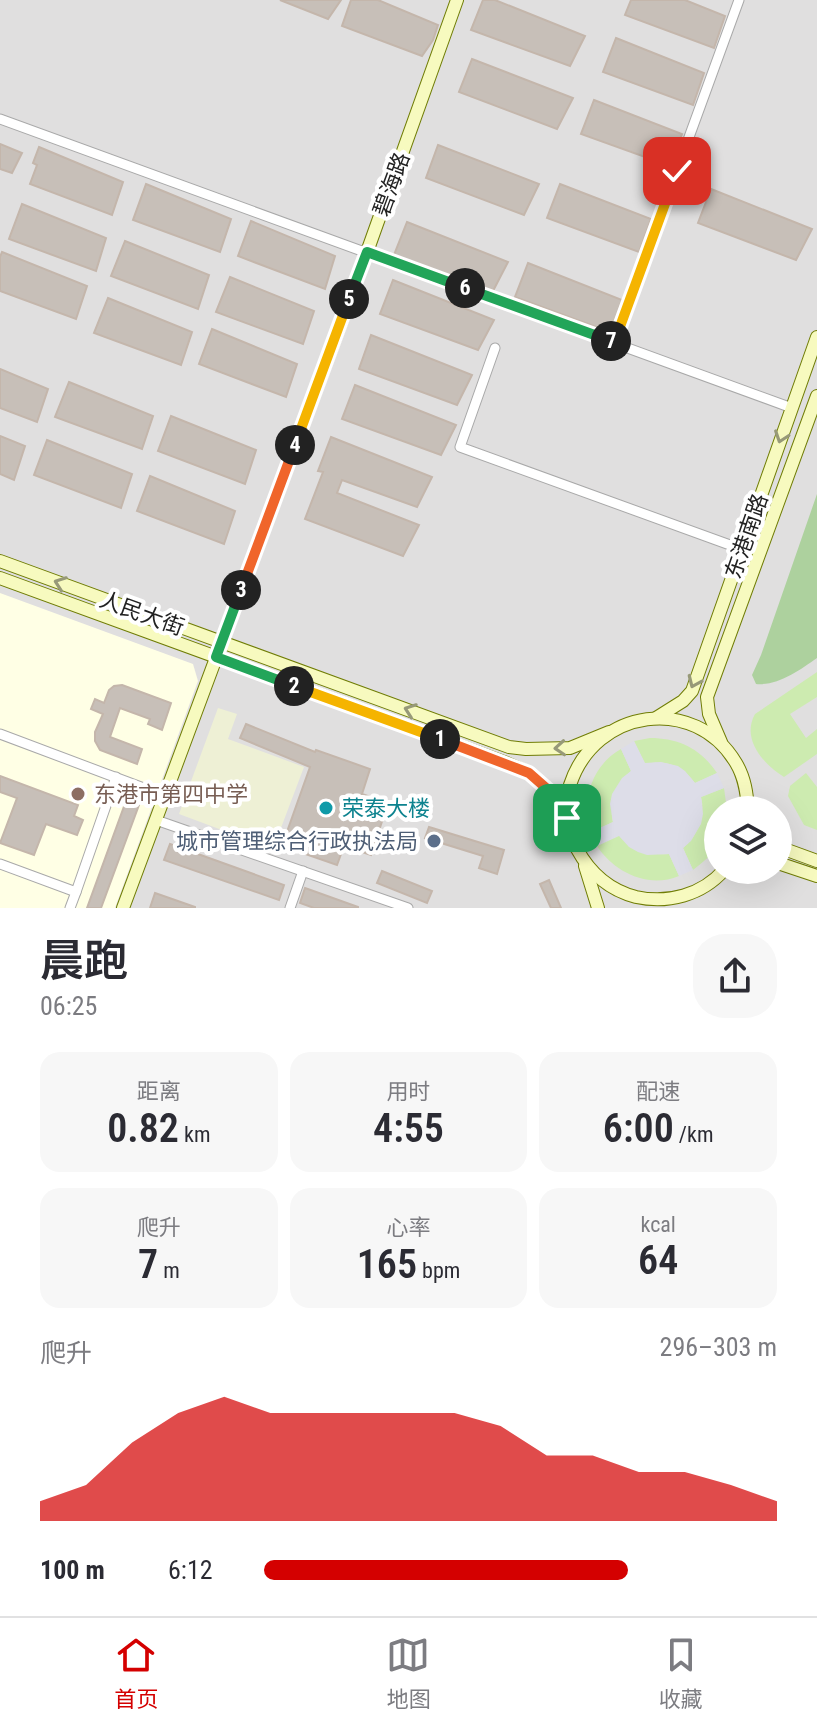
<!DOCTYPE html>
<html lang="zh">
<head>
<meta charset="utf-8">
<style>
	body { margin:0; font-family:"Roboto Condensed","Noto Sans SC",sans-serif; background:#f7f7f7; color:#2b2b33; height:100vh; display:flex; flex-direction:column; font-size:30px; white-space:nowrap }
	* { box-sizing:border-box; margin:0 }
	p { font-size:26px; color:#7c7c81 }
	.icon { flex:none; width:44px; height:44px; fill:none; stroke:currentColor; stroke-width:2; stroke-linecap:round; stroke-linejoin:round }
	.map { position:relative; height:908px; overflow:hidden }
	.drawer { display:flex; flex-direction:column; background:#fff; flex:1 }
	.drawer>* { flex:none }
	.controls { position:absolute; left:704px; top:796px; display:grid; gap:16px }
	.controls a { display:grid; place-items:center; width:88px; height:88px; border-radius:50%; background:#fff; box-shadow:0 8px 32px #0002; font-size:40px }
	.pin { position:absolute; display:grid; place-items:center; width:68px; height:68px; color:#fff; margin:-34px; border-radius:16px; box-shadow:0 4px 12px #0006 }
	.km { position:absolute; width:40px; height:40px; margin:-20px; border-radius:50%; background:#222; color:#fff; font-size:22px; line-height:40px; text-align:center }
	.round { display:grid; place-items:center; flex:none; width:84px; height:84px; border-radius:32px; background:#f7f7f7 }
	.overview { display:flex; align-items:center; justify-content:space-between; height:136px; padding:0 40px }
	h1 { font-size:44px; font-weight:600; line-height:60px }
	.stats { display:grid; grid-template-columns:repeat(3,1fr); gap:12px; height:136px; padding:8px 40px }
	.stats div { display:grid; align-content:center; border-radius:20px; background:#f7f7f7; text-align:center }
	.stats b { font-size:40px; font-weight:600 }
	.stats small { font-size:22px; font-weight:400 }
	.stats p { font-size:22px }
	.chart { height:224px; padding:16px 40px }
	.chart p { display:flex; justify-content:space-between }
	.chart svg { width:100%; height:144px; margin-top:8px; fill:#d40000; opacity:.7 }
	ul { padding:0 40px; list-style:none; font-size:26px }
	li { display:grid; grid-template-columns:128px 96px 1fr; align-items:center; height:60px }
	li i { height:20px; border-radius:10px; background:#d40000 }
	.tab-bar { display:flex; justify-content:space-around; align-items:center; height:112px; border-top:2px solid #e1e1e2; background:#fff; font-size:22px; color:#7c7c81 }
	.tab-bar a { display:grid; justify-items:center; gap:4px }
	.tab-bar .current { color:#d40000 }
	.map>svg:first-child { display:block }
	.residential { fill:#e0dfdf; fill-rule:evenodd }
	.education { fill:#ffffe5 }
	.farmland { fill:#eef0d5 }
	.grass { fill:#cdebb0 }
	.forest { fill:#add19e }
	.plaza { fill:#dddde8 }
	.building { fill:#c7bfb8; stroke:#c4b6ab; stroke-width:2 }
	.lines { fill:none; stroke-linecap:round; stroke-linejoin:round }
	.street-casing { stroke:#a9a9a9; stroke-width:11 }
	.secondary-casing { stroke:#707d05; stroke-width:14 }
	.street { stroke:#fff; stroke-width:9 }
	.secondary { stroke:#f7fabf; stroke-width:12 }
	.oneway { stroke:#979978 }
	.split-1-casing { stroke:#fff; stroke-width:16 }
	.split-2-casing { stroke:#fff; stroke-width:16 }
	.split-3-casing { stroke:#fff; stroke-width:16 }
	.split-4-casing { stroke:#fff; stroke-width:16 }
	.split-5-casing { stroke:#fff; stroke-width:16 }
	.split-6-casing { stroke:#fff; stroke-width:16 }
	.split-7-casing { stroke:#fff; stroke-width:16 }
	.split-8-casing { stroke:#fff; stroke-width:16 }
	.split-1 { stroke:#f0652b; stroke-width:10 }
	.split-2 { stroke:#f5b400; stroke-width:10 }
	.split-3 { stroke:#22a559; stroke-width:10 }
	.split-4 { stroke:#f0652b; stroke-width:10 }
	.split-5 { stroke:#f5b400; stroke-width:10 }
	.split-6 { stroke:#22a559; stroke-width:10 }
	.split-7 { stroke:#22a559; stroke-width:10 }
	.split-8 { stroke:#f5b400; stroke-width:10 }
	.education-dot { fill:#8d6e63; stroke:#fff; stroke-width:3 }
	.culture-dot { fill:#0f9aa8; stroke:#fff; stroke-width:3 }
	.service-dot { fill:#5c6f8a; stroke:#fff; stroke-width:3 }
	.labels { text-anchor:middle; stroke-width:8; stroke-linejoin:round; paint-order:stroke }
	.street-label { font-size:22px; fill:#222; stroke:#fff }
	.education-label { font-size:22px; fill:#785e54; stroke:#fff; text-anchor:start }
	.culture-label { font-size:22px; fill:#0d838f; stroke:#fff; text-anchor:start }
	.service-label { font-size:22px; fill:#4e5e75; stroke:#fff; text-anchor:end }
</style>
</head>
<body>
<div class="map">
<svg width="817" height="908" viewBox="0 0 817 908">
	<rect width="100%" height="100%" fill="#f2efe9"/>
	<path class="residential" d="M0 0H817V908H0ZM718 810H778V870H718Z"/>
	<path class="education" d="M0 593 193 664 198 681 115 908H0Z"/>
	<path class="farmland" d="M218 708 237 714 228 739 304 767 273 849 179 814Z"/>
	<g class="grass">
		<path d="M817 672V697L790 714 806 738 817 729V754L784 777C763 764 741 739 755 714Z"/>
		<path d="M650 738C679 738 701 749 717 773L695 783C683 766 666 759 645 764L634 741Z"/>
		<path d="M621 749 631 771C618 782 608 805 613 822L591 832C581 801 591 766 621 749Z"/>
		<path d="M806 773 817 787V830L804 825 788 796 790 786Z"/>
		<path d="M724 788 727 810H718C718 844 722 848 693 870L683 848C697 837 706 815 701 797Z"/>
		<path d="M619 835C628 848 654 856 669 854L679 876C648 889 614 872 597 846Z"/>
	</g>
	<path class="forest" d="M817 494V658C800 670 778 686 756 684L752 675 761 655Z"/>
	<path class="plaza" d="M634 741 645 763 661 762 678 766 685 771 695 783 717 773 724 788 701 797 703 814 701 824 691 841 683 848 693 870 679 876 669 854 647 855 638 852 629 847 619 836 597 846 591 832 613 822 610 804 612 794 622 778 631 771 621 749Z"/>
	<g class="building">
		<path d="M280 0H341L328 19Z"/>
		<path d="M351 0H378L438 25 433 40 422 56 342 26Z"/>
		<path d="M483 0H495L585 36 570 66 471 30Z"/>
		<path d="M631 0H685L725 16 714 48 625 15Z"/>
		<path d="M616 38 704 73 693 105 603 72Z"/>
		<path d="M472 59 573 98 557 129 459 92Z"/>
		<path d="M594 100 682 134 670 166 581 134Z"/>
		<path d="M0 144 22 153 12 173 0 169Z"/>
		<path d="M438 145 539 184 524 215 426 178Z"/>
		<path d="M39 147 123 182 112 215 30 184 37 165 33 163Z"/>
		<path d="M146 184 231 219 220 252 133 220Z"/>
		<path d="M560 184 651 219 639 252 547 218Z"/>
		<path d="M711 189 812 229 796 260 698 223Z"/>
		<path d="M22 204 106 238 96 271 9 239Z"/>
		<path d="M251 221 335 256 325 289 238 256Z"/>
		<path d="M407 222 508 262 493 291 394 255Z"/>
		<path d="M125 241 209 275 198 309 111 276Z"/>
		<path d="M2 252 87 286 76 319 0 291V257Z"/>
		<path d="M528 263 622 300 610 332 515 297Z"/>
		<path d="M230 277 314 311 303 344 216 312Z"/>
		<path d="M393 280 494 320 478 350 380 314Z"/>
		<path d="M108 298 192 332 181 365 94 333Z"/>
		<path d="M212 329 297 364 286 397 199 364Z"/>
		<path d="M371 335 472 375 457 405 359 369Z"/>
		<path d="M0 369 48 389 37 422 0 408Z"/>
		<path d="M69 382 153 416 142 449 55 417Z"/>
		<path d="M355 385 456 425 441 455 342 419Z"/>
		<path d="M171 416 256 450 245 484 158 451Z"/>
		<path d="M0 436 25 446 14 480 0 474Z"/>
		<path d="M331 437 432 477 417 507 342 480 337 493 419 525 403 556 305 519 323 472 318 471Z"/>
		<path d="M47 440 132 474 121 508 34 475Z"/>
		<path d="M150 476 235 511 224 544 137 511Z"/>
		<path d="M122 685 171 703 162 730 148 724 150 719 120 708 110 737 142 749 137 764 100 750 95 741V732L103 714 91 709 95 699 104 703 109 690 114 686Z"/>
		<path d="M246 724 315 752 316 750 370 769 362 794 388 803 371 855 344 846 337 865 282 846 310 767 240 738Z"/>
		<path d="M0 776 78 805 74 816 83 820 77 835 46 824 34 855 0 843 17 798 0 792Z"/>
		<path d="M126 801 139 805 101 908H87Z"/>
		<path d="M429 827 504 850 497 874 479 868 483 856 425 838Z"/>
		<path d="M170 844 284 885 279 900 164 860Z"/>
		<path d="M382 871 432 891 427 903 377 883Z"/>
		<path d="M549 880 561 908H551L540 884Z"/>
		<path d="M305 888 358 907V908H314L300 903Z"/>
		<path d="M155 893 195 907V908H150Z"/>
	</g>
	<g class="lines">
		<g class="street-casing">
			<g id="street">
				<path d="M0 119 792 408"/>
				<path d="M614 343 739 0"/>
				<path d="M495 348 460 447 741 549"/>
				<path d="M0 734 165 796"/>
				<path d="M156 820 408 908"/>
				<path d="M0 864 76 892 116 777"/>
				<path d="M70 908 76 892"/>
				<path d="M290 908 303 871"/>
			</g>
		</g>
		<g class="secondary-casing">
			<g id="secondary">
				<path d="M0 561 509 747 526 749 570 748 609 732"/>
				<path d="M0 578 504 762 529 773 554 795 567 818"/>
				<path d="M656 718 683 701 692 691 817 337"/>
				<path d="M721 742 709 714 707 697 817 396"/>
				<path d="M778 843 787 850 817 861"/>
				<path d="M778 863 817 876"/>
				<path d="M585 866 598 908"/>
				<path d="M724 870C702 895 668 904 636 897 609 890 590 873 577 849 566 830 564 805 570 785 595 708 695 694 736 763 745 778 747 794 748 810"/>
				<path d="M123 908 367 252 457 0"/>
			</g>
		</g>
		<use href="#street" class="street"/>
		<use href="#secondary" class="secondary"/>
	</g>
	<defs><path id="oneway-chevron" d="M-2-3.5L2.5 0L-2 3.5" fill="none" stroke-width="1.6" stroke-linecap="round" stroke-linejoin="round" transform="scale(2)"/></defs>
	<g class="oneway">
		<use href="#oneway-chevron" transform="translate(781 437) rotate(109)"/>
		<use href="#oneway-chevron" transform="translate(60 583) rotate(-160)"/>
		<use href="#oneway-chevron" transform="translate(694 682) rotate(114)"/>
		<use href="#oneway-chevron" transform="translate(410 710) rotate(-160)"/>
		<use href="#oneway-chevron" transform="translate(560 748) rotate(176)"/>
	</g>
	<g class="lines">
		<g class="split-1-casing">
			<path id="split-1" d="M440 739 529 773 554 795 567 818"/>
		</g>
		<g class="split-2-casing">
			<path id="split-2" d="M294 686 440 739"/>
		</g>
		<g class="split-3-casing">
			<path id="split-3" d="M241 590 216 657 294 686"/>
		</g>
		<g class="split-4-casing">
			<path id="split-4" d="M241 590 295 445"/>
		</g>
		<g class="split-5-casing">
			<path id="split-5" d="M295 445 349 299"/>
		</g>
		<g class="split-6-casing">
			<path id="split-6" d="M349 299 367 252 465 288"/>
		</g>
		<g class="split-7-casing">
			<path id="split-7" d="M465 288 611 341"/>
		</g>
		<g class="split-8-casing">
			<path id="split-8" d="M611 341 614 343 677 171"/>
		</g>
		<use href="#split-1" class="split-1"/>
		<use href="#split-2" class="split-2"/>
		<use href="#split-3" class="split-3"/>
		<use href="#split-4" class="split-4"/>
		<use href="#split-5" class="split-5"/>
		<use href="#split-6" class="split-6"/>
		<use href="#split-7" class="split-7"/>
		<use href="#split-8" class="split-8"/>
	</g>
	<circle class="education-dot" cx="78" cy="794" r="8"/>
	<circle class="culture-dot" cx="326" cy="808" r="8"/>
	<circle class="service-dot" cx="434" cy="841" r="8"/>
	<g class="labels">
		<g class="street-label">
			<text transform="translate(391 184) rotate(-70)" y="8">碧海路</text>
			<text transform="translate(746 536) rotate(-71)" y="8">东港南路</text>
			<text transform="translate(142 613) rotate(20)" y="8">人民大街</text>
		</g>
		<g class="education-label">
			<text x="94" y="802">东港市第四中学</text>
		</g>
		<g class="culture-label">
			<text x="342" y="816">荣泰大楼</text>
		</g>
		<g class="service-label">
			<text x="418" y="849">城市管理综合行政执法局</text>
		</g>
	</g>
</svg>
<div class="controls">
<a><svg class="icon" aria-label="layers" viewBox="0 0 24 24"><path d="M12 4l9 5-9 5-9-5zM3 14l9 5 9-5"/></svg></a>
</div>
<div class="pin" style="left:567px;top:818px;background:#1e9e55"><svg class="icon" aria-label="arrive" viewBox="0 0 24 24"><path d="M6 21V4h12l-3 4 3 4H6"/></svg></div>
<div class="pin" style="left:677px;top:171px;background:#d93025"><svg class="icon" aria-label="check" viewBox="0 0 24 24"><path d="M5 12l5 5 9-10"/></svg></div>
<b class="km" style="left:440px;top:739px">1</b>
<b class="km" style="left:294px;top:686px">2</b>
<b class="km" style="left:241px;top:590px">3</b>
<b class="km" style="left:295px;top:445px">4</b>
<b class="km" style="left:349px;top:299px">5</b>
<b class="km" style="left:465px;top:288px">6</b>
<b class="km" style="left:611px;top:341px">7</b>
</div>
<section class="drawer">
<div class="overview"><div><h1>晨跑</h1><p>06:25</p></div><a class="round"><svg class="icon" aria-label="share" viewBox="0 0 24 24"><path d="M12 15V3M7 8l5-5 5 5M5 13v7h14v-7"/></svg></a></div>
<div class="stats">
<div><p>距离</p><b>0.82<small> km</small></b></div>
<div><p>用时</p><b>4:55</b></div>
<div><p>配速</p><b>6:00<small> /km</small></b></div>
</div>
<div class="stats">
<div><p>爬升</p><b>7<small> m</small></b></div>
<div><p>心率</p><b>165<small> bpm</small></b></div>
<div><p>kcal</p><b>64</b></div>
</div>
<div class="chart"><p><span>爬升</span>296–303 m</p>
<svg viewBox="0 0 160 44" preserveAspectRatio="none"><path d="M0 44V38L10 33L20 20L30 11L40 6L50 11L60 11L70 11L80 11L90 11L100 15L110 24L120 24L130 29L140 29L150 33L160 38V44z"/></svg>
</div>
<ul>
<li><b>100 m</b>6:12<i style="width:71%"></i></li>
</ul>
</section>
<nav class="tab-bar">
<a class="current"><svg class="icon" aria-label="home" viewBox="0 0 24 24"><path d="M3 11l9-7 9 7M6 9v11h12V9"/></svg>首页</a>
<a><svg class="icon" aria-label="map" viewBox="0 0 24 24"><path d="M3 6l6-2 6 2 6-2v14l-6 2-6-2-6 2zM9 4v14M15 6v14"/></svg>地图</a>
<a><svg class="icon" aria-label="saved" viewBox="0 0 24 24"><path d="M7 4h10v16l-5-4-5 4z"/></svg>收藏</a>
</nav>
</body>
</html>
